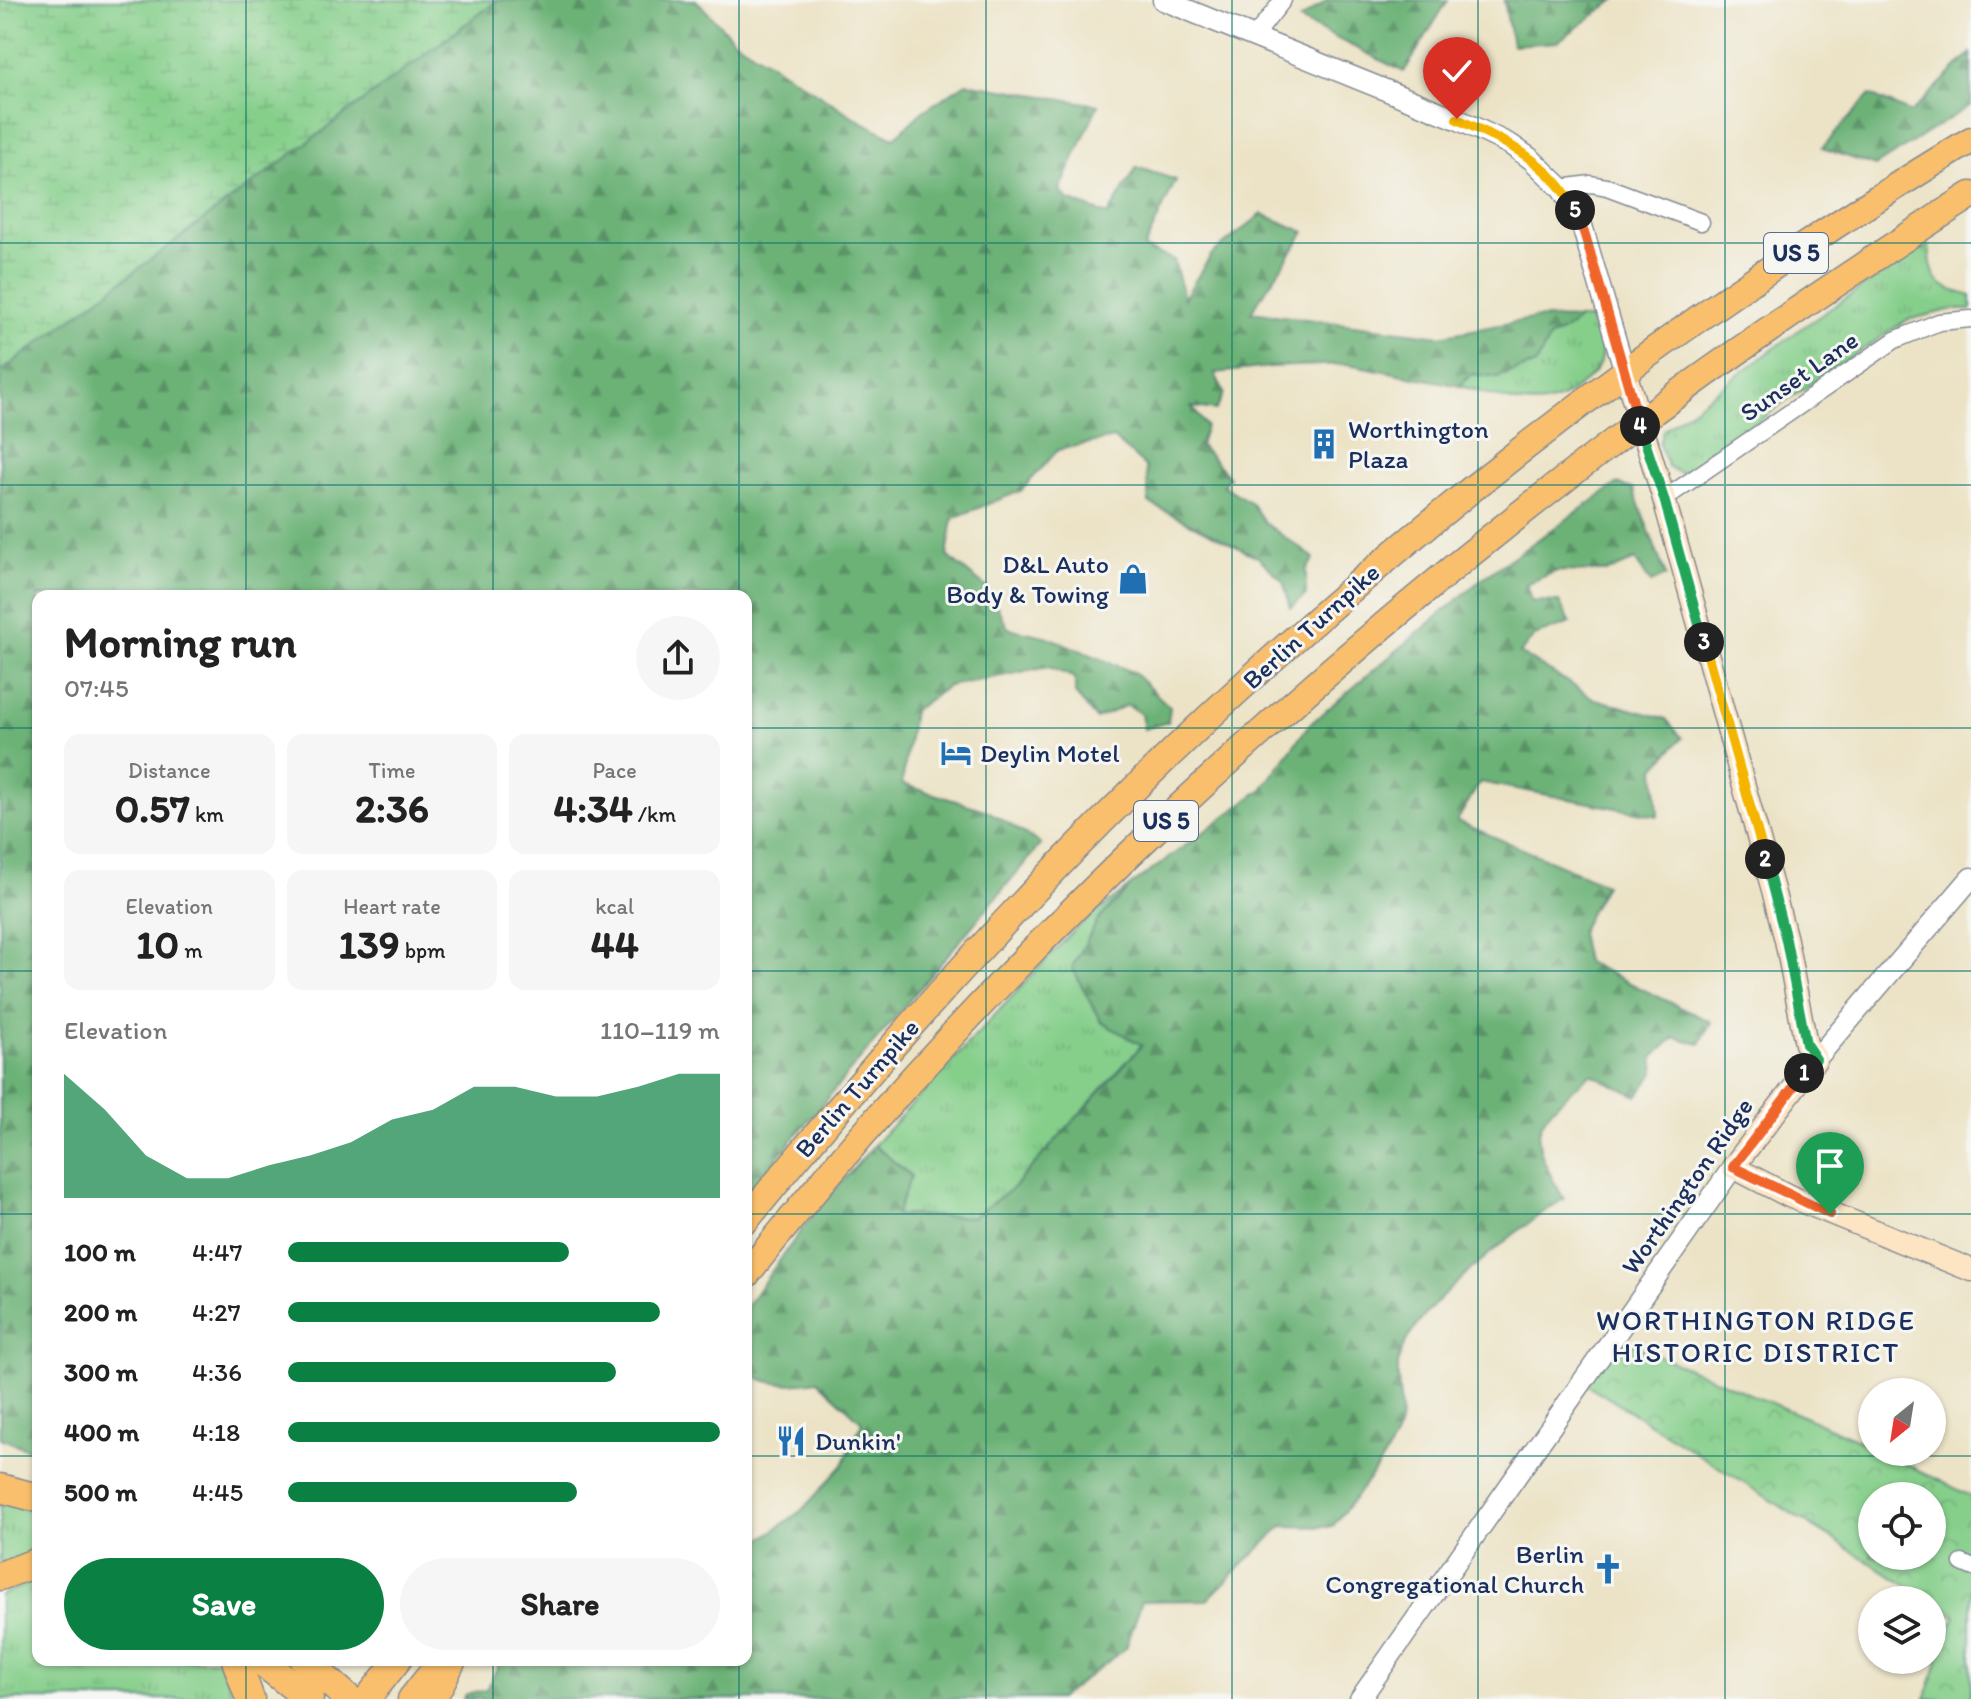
<!DOCTYPE html>
<html lang="en">
<head>
<meta charset="utf-8">
<style>
	body { margin:0; font-family:Itim,sans-serif; background:#f6f6f6; color:#222; height:100vh; display:flex; flex-direction:column; font-size:30px; white-space:nowrap }
	* { box-sizing:border-box; margin:0 }
	p { font-size:26px; color:#767676 }
	.icon { flex:none; width:44px; height:44px; fill:none; stroke:currentColor; stroke-width:2; stroke-linecap:round; stroke-linejoin:round }
	.map { position:relative; flex:1; overflow:hidden }
	.details { position:absolute; left:32px; top:590px; width:720px; height:1076px; display:flex; flex-direction:column; background:#fff; border-radius:16px; box-shadow:0 2px 6px #0004 }
	.details>* { flex:none }
	.needle { width:52px; rotate:210deg }
	.controls { position:absolute; left:1858px; top:1378px; display:grid; gap:16px }
	.controls a { display:grid; place-items:center; width:88px; height:88px; border-radius:50%; background:#fff; box-shadow:0 2px 6px #0004; font-size:40px }
	.pin { position:absolute; display:grid; place-items:center; width:68px; height:68px; color:#fff; margin:-82px -34px; border-radius:50% 50% 50% 0; rotate:-45deg; box-shadow:0 0 8px #0007 }
	.pin .icon { rotate:45deg }
	.km { position:absolute; width:40px; height:40px; margin:-20px; border-radius:50%; background:#222; color:#fff; font-size:22px; line-height:40px; text-align:center }
	.round { display:grid; place-items:center; flex:none; width:84px; height:84px; border-radius:42px; background:#f6f6f6 }
	.head { display:flex; align-items:center; justify-content:space-between; height:136px; padding:0 32px }
	h1 { font-size:44px; font-weight:700; line-height:60px }
	.figures { display:grid; grid-template-columns:repeat(3,1fr); gap:12px; height:136px; padding:8px 32px }
	.figures div { display:grid; align-content:center; border-radius:16px; background:#f6f6f6; text-align:center }
	.figures b { font-size:40px; font-weight:700 }
	.figures small { font-size:22px; font-weight:400 }
	.figures p { font-size:22px }
	.chart { height:224px; padding:16px 32px }
	.chart p { display:flex; justify-content:space-between }
	.chart svg { width:100%; height:144px; margin-top:8px; fill:#0b8043; opacity:.7 }
	.primary-button { display:flex; gap:16px; margin-top:auto; padding:16px 32px }
	.primary-button a { flex:1; height:92px; border-radius:48px; background:#0b8043; color:#fff; font-size:32px; font-weight:700; line-height:92px; text-align:center }
	.primary-button a+a { background:#f6f6f6; color:#222 }
	ul { padding:0 32px; list-style:none; font-size:26px }
	li { display:grid; grid-template-columns:128px 96px 1fr; align-items:center; height:60px }
	li i { height:20px; border-radius:10px; background:#0b8043 }
	.map>svg:first-child { display:block }
	.grass { fill:url(#grass-tufts); stroke:#507f74; stroke-width:2 }
	.forest { fill:url(#forest-firs); stroke:#44706a; stroke-width:2 }
	.wetland { fill:url(#wetland-marsh); stroke:#507f74; stroke-width:2 }
	.park { fill:url(#park-crowns); stroke:#507f74; stroke-width:2; fill-rule:evenodd }
	.lines { fill:none; stroke-linecap:round; stroke-linejoin:round }
	.minor-casing { stroke:#848992; stroke-width:19 }
	.tertiary-casing { stroke:#848992; stroke-width:23 }
	.secondary-casing { stroke:#848992; stroke-width:25 }
	.trunk-casing { stroke:#848992; stroke-width:29 }
	.motorway-casing { stroke:#848992; stroke-width:31 }
	.minor { stroke:#fff; stroke-width:16 }
	.tertiary { stroke:#fff; stroke-width:20 }
	.secondary { stroke:#fde5c4; stroke-width:22 }
	.trunk { stroke:#f9bf6c; stroke-width:26 }
	.motorway { stroke:#f9bf6c; stroke-width:28 }
	.split-1-casing { stroke:#fff; stroke-width:16 }
	.split-2-casing { stroke:#fff; stroke-width:16 }
	.split-3-casing { stroke:#fff; stroke-width:16 }
	.split-4-casing { stroke:#fff; stroke-width:16 }
	.split-5-casing { stroke:#fff; stroke-width:16 }
	.split-6-casing { stroke:#fff; stroke-width:16 }
	.split-1 { stroke:#f0652b; stroke-width:10 }
	.split-2 { stroke:#22a559; stroke-width:10 }
	.split-3 { stroke:#f5b400; stroke-width:10 }
	.split-4 { stroke:#22a559; stroke-width:10 }
	.split-5 { stroke:#f0652b; stroke-width:10 }
	.split-6 { stroke:#f5b400; stroke-width:10 }
	.grid { fill:none; stroke:#0f766e; stroke-width:2; stroke-opacity:0.55 }
	.labels { text-anchor:middle; stroke-width:6; stroke-linejoin:round; paint-order:stroke }
	.shield { fill:#f6f6f2; stroke:#5d6b8a; stroke-width:2 }
	.shield-label { font-size:24px; font-weight:bold; fill:#1b2f5e }
	.street-label { font-size:26px; fill:#1b2f5e; stroke:#f6f6f2 }
	.poi-label { font-size:26px; fill:#1b2f5e; stroke:#f6f6f2; text-anchor:start }
	.neighbourhood-label { font-size:28px; letter-spacing:2px; fill:#1b2f5e; stroke:#f6f6f2 }
</style>
</head>
<body>
<div class="map">
<svg width="1971" height="1699" viewBox="0 0 1971 1699">
	<defs>
		<pattern id="grass-tufts" width="24" height="20" patternUnits="userSpaceOnUse" patternTransform="scale(2)"><rect width="24" height="20" fill="#86cf8b"/><path d="M3 7l-1-3M5 7V3M7 7l1-3M15 17l-1-3M17 17v-4M19 17l1-3" fill="none" stroke="#73b27a"/></pattern>
		<pattern id="forest-firs" width="22" height="20" patternUnits="userSpaceOnUse" patternTransform="scale(2)"><rect width="22" height="20" fill="#6cb277"/><path d="M5 1l3.5 6h-7zM16 11l3.5 6h-7z" fill="#589165"/></pattern>
		<pattern id="wetland-marsh" width="20" height="14" patternUnits="userSpaceOnUse" patternTransform="scale(2)"><rect width="20" height="14" fill="#86cf8b"/><path d="M1 5h8M5 5V1M11 12h8M15 12V8" fill="none" stroke="#73b27a"/></pattern>
		<pattern id="park-crowns" width="20" height="18" patternUnits="userSpaceOnUse" patternTransform="scale(2)"><rect width="20" height="18" fill="#86cf8b"/><path d="M2 6a3 3 0 1 1 6 0M12 15a3 3 0 1 1 6 0" fill="none" stroke="#73b27a"/></pattern>
	</defs>
	<rect width="100%" height="100%" fill="#f6f6f2"/>
	<filter id="ink" filterUnits="userSpaceOnUse"><feTurbulence type="fractalNoise" baseFrequency=".0125" numOctaves="2"/><feDisplacementMap in="SourceGraphic" scale="16" xChannelSelector="R" yChannelSelector="G"/><feConvolveMatrix kernelMatrix="1 2 1 2 8 2 1 2 1" color-interpolation-filters="sRGB"/></filter>
	<filter id="wash" filterUnits="userSpaceOnUse"><feTurbulence type="fractalNoise" baseFrequency=".006" numOctaves="4" result="noise"/><feDisplacementMap in="SourceGraphic" scale="32" xChannelSelector="R" yChannelSelector="G"/><feGaussianBlur stdDeviation="1.8" result="paint"/><feColorMatrix in="noise" values="0 0 0 0 0 0 0 0 0 0 0 0 0 0 0 0 0 1.4 0 .05"/><feComposite in="paint" operator="in"/></filter>
	<g filter="url(#wash)">
		<rect width="100%" height="100%" fill="#ece3c6"/>
		<g class="grass">
			<path d="M1929 246C1932 283 1937 286 1971 296V310H1949L1907 320 1787 400 1697 469 1680 473 1668 467 1659 444 1663 430 1802 328 1917 250Z"/>
			<path d="M1579 319H1593C1602 350 1610 361 1582 384 1542 420 1506 398 1460 386L1472 374 1498 377 1536 364 1550 337 1569 328Z"/>
			<path d="M1133 884 1098 920 1101 1022 1142 1045 1012 1189 972 1217 895 1215 911 1176 874 1145 1073 931Z"/>
			<path d="M0 1503 38 1512V1550L0 1564Z"/>
			<path d="M38 1580V1660H219L226 1674 233 1699H0V1595Z"/>
		</g>
		<g class="forest">
			<path d="M498 0H696L734 40 862 122 894 138 922 112 966 83 1098 105 1060 190 1068 200 1108 215 1137 167 1176 180 1144 248 1174 260 1184 298 1212 254 1262 214 1305 232 1251 312 1440 336 1537 318 1579 319 1569 328 1550 337 1536 364 1498 377 1472 374 1460 386 1348 364 1270 367 1215 373 1224 393 1216 410 1192 407 1206 426 1200 445 1229 477 1223 485 1251 503 1265 523 1314 558 1306 570V595L1291 608 1283 581 1258 557 1149 503 1146 467 1113 438 1058 450 1021 491 953 518 947 556 987 588 1008 628 1048 637 1133 672 1170 707 1168 722 1144 729 1141 714 1127 705 1096 719 1075 694V678L1049 667 948 686 913 711 902 784 988 811 1041 844 746 1195V596H38V1453L0 1438V372Z"/>
			<path d="M1327 0H1448L1404 72 1300 20Z"/>
			<path d="M1504 0H1615L1557 42 1512 45Z"/>
			<path d="M1971 53V105L1875 166 1822 148 1870 95 1911 113Z"/>
			<path d="M1617 484 1633 489 1666 576 1651 583 1635 560 1607 572 1557 571 1526 584 1531 601 1559 602 1571 623 1534 636 1520 653 1595 699 1666 719 1682 738 1655 768 1658 816 1480 782 1457 821 1605 884 1580 932 1586 962 1711 1022 1700 1044 1675 1037 1653 1057 1655 1072 1637 1096 1591 1074C1532 1124 1523 1129 1564 1199 1522 1224 1411 1311 1399 1358 1394 1381 1406 1410 1398 1431 1387 1460 1351 1502 1332 1527L1282 1526 1207 1600 1142 1601 1126 1648 1059 1699H463L465 1695 486 1690 501 1660H746V1551L802 1510 843 1465 862 1422 818 1381C792 1384 765 1389 746 1368V1307L810 1218 874 1145 911 1176 896 1215 972 1217 1012 1189 1142 1045 1101 1022 1072 967 1098 920 1133 884 1262 789 1309 725 1483 578Z"/>
		</g>
		<path class="wetland" d="M0 0H498L0 372Z"/>
		<path class="park" d="M1613 1329 1641 1348 1847 1435 1872 1447V1452H1882L1971 1496V1699H1925L1955 1616 1577 1378ZM1872 1496H1932V1556H1872Z"/>
	</g>
	<g filter="url(#ink)">
		<g class="lines">
			<g class="minor-casing">
				<g id="minor">
					<path d="M1254 37 1283 0"/>
					<path d="M1561 188 1591 184 1607 187 1701 222"/>
					<path d="M1664 499 1895 340 1939 322 1971 319"/>
					<path d="M1962 1563 1971 1567"/>
				</g>
			</g>
			<g class="tertiary-casing">
				<g id="tertiary">
					<path d="M1163 0 1457 119 1511 145 1531 159 1561 188 1580 219 1625 372"/>
					<path d="M1816 1059 1971 878"/>
					<path d="M1360 1699 1733 1167"/>
				</g>
			</g>
			<g class="secondary-casing">
				<path id="secondary" d="M1625 372 1664 499 1773 890 1786 940 1806 1044 1816 1059 1733 1167 1789 1196 1971 1270"/>
			</g>
			<g class="trunk-casing">
				<g id="trunk">
					<path d="M746 1220C859 1081 977 947 1103 820 1362 560 1657 330 1971 140"/>
					<path d="M746 1275C999 955 1312 668 1638 423 1746 343 1858 268 1971 195"/>
					<path d="M367 1699 398 1660"/>
					<path d="M411 1699 442 1660"/>
				</g>
			</g>
			<g class="motorway-casing">
				<g id="motorway">
					<path d="M0 1488 38 1498"/>
					<path d="M0 1576 38 1562"/>
					<path d="M236 1660 250 1699"/>
					<path d="M260 1660 309 1699"/>
					<path d="M304 1660 349 1699"/>
					<path d="M432 1699 452 1660"/>
				</g>
			</g>
			<use href="#minor" class="minor"/>
			<use href="#tertiary" class="tertiary"/>
			<use href="#secondary" class="secondary"/>
			<use href="#trunk" class="trunk"/>
			<use href="#motorway" class="motorway"/>
		</g>
	</g>
	<g class="lines" filter="url(#ink)">
		<g class="split-1-casing">
			<path id="split-1" d="M1804 1073 1733 1167 1830 1214"/>
		</g>
		<g class="split-2-casing">
			<path id="split-2" d="M1765 859 1786 940 1806 1044 1816 1059 1804 1073"/>
		</g>
		<g class="split-3-casing">
			<path id="split-3" d="M1704 642 1765 859"/>
		</g>
		<g class="split-4-casing">
			<path id="split-4" d="M1640 426 1664 499 1704 642"/>
		</g>
		<g class="split-5-casing">
			<path id="split-5" d="M1575 210 1585 235 1640 426"/>
		</g>
		<g class="split-6-casing">
			<path id="split-6" d="M1457 119C1503 140 1551 162 1575 210"/>
		</g>
		<use href="#split-1" class="split-1"/>
		<use href="#split-2" class="split-2"/>
		<use href="#split-3" class="split-3"/>
		<use href="#split-4" class="split-4"/>
		<use href="#split-5" class="split-5"/>
		<use href="#split-6" class="split-6"/>
	</g>
	<path class="grid" d="M246 0V596M493 0V596M739 0V596M986 0V1699M1232 0V1699M1478 0V1699M1725 0V1699M0 243H1971M0 485H1971M0 728H38M746 728H1971M0 971H38M746 971H1971M0 1214H38M746 1214H1971M0 1456H38M746 1456H1971M246 1660V1699M493 1660V1699M739 1660V1699"/>
	<defs>
		<g id="building-bare" transform="scale(2.4)"><path d="M-4-6H4V6H1V3H-1V6H-4ZM-2.5-4.3h1.7v1.8h-1.7ZM.8-4.3h1.7v1.8H.8ZM-2.5-1h1.7V.8h-1.7ZM.8-1h1.7V.8H.8Z" fill="#1f6fb2" stroke="#f6f6f2" stroke-width="2.5" paint-order="stroke"/></g>
		<g id="shop-bare" transform="scale(2.4)"><path d="M-5-2.5h2.3a2.7 3.5 0 0 1 5.4 0H5L5.5 6h-11ZM-1.5-2.5h3a1.5 2.3 0 0 0-3 0Z" fill="#1f6fb2" stroke="#f6f6f2" stroke-width="2.5" paint-order="stroke"/></g>
		<g id="hotel-bare" transform="scale(2.4)"><path d="M-6-4.5h1.5V1H6V5H4.5V3h-9V5H-6ZM-4 0a1.8 1.8 0 1 1 3.6 0ZM.5 0V-2.5h3Q6-2.5 6 0Z" fill="#1f6fb2" stroke="#f6f6f2" stroke-width="2.5" paint-order="stroke"/></g>
		<g id="restaurant-bare" transform="scale(2.4)"><path d="M-5-6h1v4h1v-4h1v4h1v-4h1v5L-1.5 .5V6h-2V.5L-5-1ZM5-6V6H3V1.5H1.5Q1.5-4 5-6Z" fill="#1f6fb2" stroke="#f6f6f2" stroke-width="2.5" paint-order="stroke"/></g>
		<g id="church-bare" transform="scale(2.4)"><path d="M-1.2-6h2.4v3.5h3.3v2.4h-3.3V6h-2.4V-.1h-3.3v-2.4h3.3Z" fill="#1f6fb2" stroke="#f6f6f2" stroke-width="2.5" paint-order="stroke"/></g>
	</defs>
	<g fill-rule="evenodd">
		<use href="#building-bare" x="1324" y="444"/>
		<use href="#shop-bare" x="1133" y="579"/>
		<use href="#hotel-bare" x="956" y="753"/>
		<use href="#restaurant-bare" x="791" y="1441"/>
		<use href="#church-bare" x="1608" y="1569"/>
	</g>
	<g class="labels">
		<g class="shield">
			<rect x="1764" y="233" width="64" height="40" rx="6"/>
			<rect x="1134" y="801" width="64" height="40" rx="6"/>
		</g>
		<g class="shield-label">
			<text x="1796" y="261">US 5</text>
			<text x="1166" y="829">US 5</text>
		</g>
		<g class="street-label">
			<text transform="translate(1799 376) rotate(-35)" y="9">Sunset Lane</text>
			<text transform="translate(1311 626) rotate(-42)" y="9">Berlin Turnpike</text>
			<text transform="translate(857 1088) rotate(-49)" y="9">Berlin Turnpike</text>
			<text transform="translate(1687 1186) rotate(-55)" y="9">Worthington Ridge</text>
		</g>
		<g class="poi-label">
			<text x="1348" y="438">Worthington<tspan x="1348" dy="30">Plaza</tspan></text>
			<text x="1109" y="573" text-anchor="end">D&amp;L Auto<tspan x="1109" dy="30">Body &amp; Towing</tspan></text>
			<text x="980" y="762">Deylin Motel</text>
			<text x="815" y="1450">Dunkin'</text>
			<text x="1584" y="1563" text-anchor="end">Berlin<tspan x="1584" dy="30">Congregational Church</tspan></text>
		</g>
		<g class="neighbourhood-label">
			<text x="1756" y="1330">WORTHINGTON RIDGE<tspan x="1756" dy="32">HISTORIC DISTRICT</tspan></text>
		</g>
	</g>
</svg>
<div class="controls">
<a><svg class="needle" viewBox="-14 -14 28 28"><path d="M0-13l5 13h-10z" fill="#e53935"/><path d="M0 13l5-13h-10z" fill="#767676"/></svg></a>
<a><svg class="icon" aria-label="locate" viewBox="0 0 24 24"><circle cx="12" cy="12" r="6"/><path d="M12 2v4M12 18v4M2 12h4M18 12h4"/></svg></a>
<a><svg class="icon" aria-label="layers" viewBox="0 0 24 24"><path d="M12 4l9 5-9 5-9-5zM3 14l9 5 9-5"/></svg></a>
</div>
<div class="pin" style="left:1830px;top:1214px;background:#1e9e55"><svg class="icon" aria-label="arrive" viewBox="0 0 24 24"><path d="M6 21V4h12l-3 4 3 4H6"/></svg></div>
<div class="pin" style="left:1457px;top:119px;background:#d93025"><svg class="icon" aria-label="check" viewBox="0 0 24 24"><path d="M5 12l5 5 9-10"/></svg></div>
<b class="km" style="left:1804px;top:1073px">1</b>
<b class="km" style="left:1765px;top:859px">2</b>
<b class="km" style="left:1704px;top:642px">3</b>
<b class="km" style="left:1640px;top:426px">4</b>
<b class="km" style="left:1575px;top:210px">5</b>
<section class="details">
<div class="head"><div><h1>Morning run</h1><p>07:45</p></div><a class="round"><svg class="icon" aria-label="share" viewBox="0 0 24 24"><path d="M12 15V3M7 8l5-5 5 5M5 13v7h14v-7"/></svg></a></div>
<div class="figures">
<div><p>Distance</p><b>0.57<small> km</small></b></div>
<div><p>Time</p><b>2:36</b></div>
<div><p>Pace</p><b>4:34<small> /km</small></b></div>
</div>
<div class="figures">
<div><p>Elevation</p><b>10<small> m</small></b></div>
<div><p>Heart rate</p><b>139<small> bpm</small></b></div>
<div><p>kcal</p><b>44</b></div>
</div>
<div class="chart"><p><span>Elevation</span>110–119 m</p>
<svg viewBox="0 0 160 44" preserveAspectRatio="none"><path d="M0 44V6L10 17L20 31L30 38L40 38L50 34L60 31L70 27L80 20L90 17L100 10L110 10L120 13L130 13L140 10L150 6L160 6V44z"/></svg>
</div>
<ul>
<li><b>100 m</b>4:47<i style="width:65%"></i></li>
<li><b>200 m</b>4:27<i style="width:86%"></i></li>
<li><b>300 m</b>4:36<i style="width:76%"></i></li>
<li><b>400 m</b>4:18<i style="width:100%"></i></li>
<li><b>500 m</b>4:45<i style="width:67%"></i></li>
</ul>
<div class="primary-button"><a>Save</a><a>Share</a></div>
</section>
</div>
</body>
</html>
